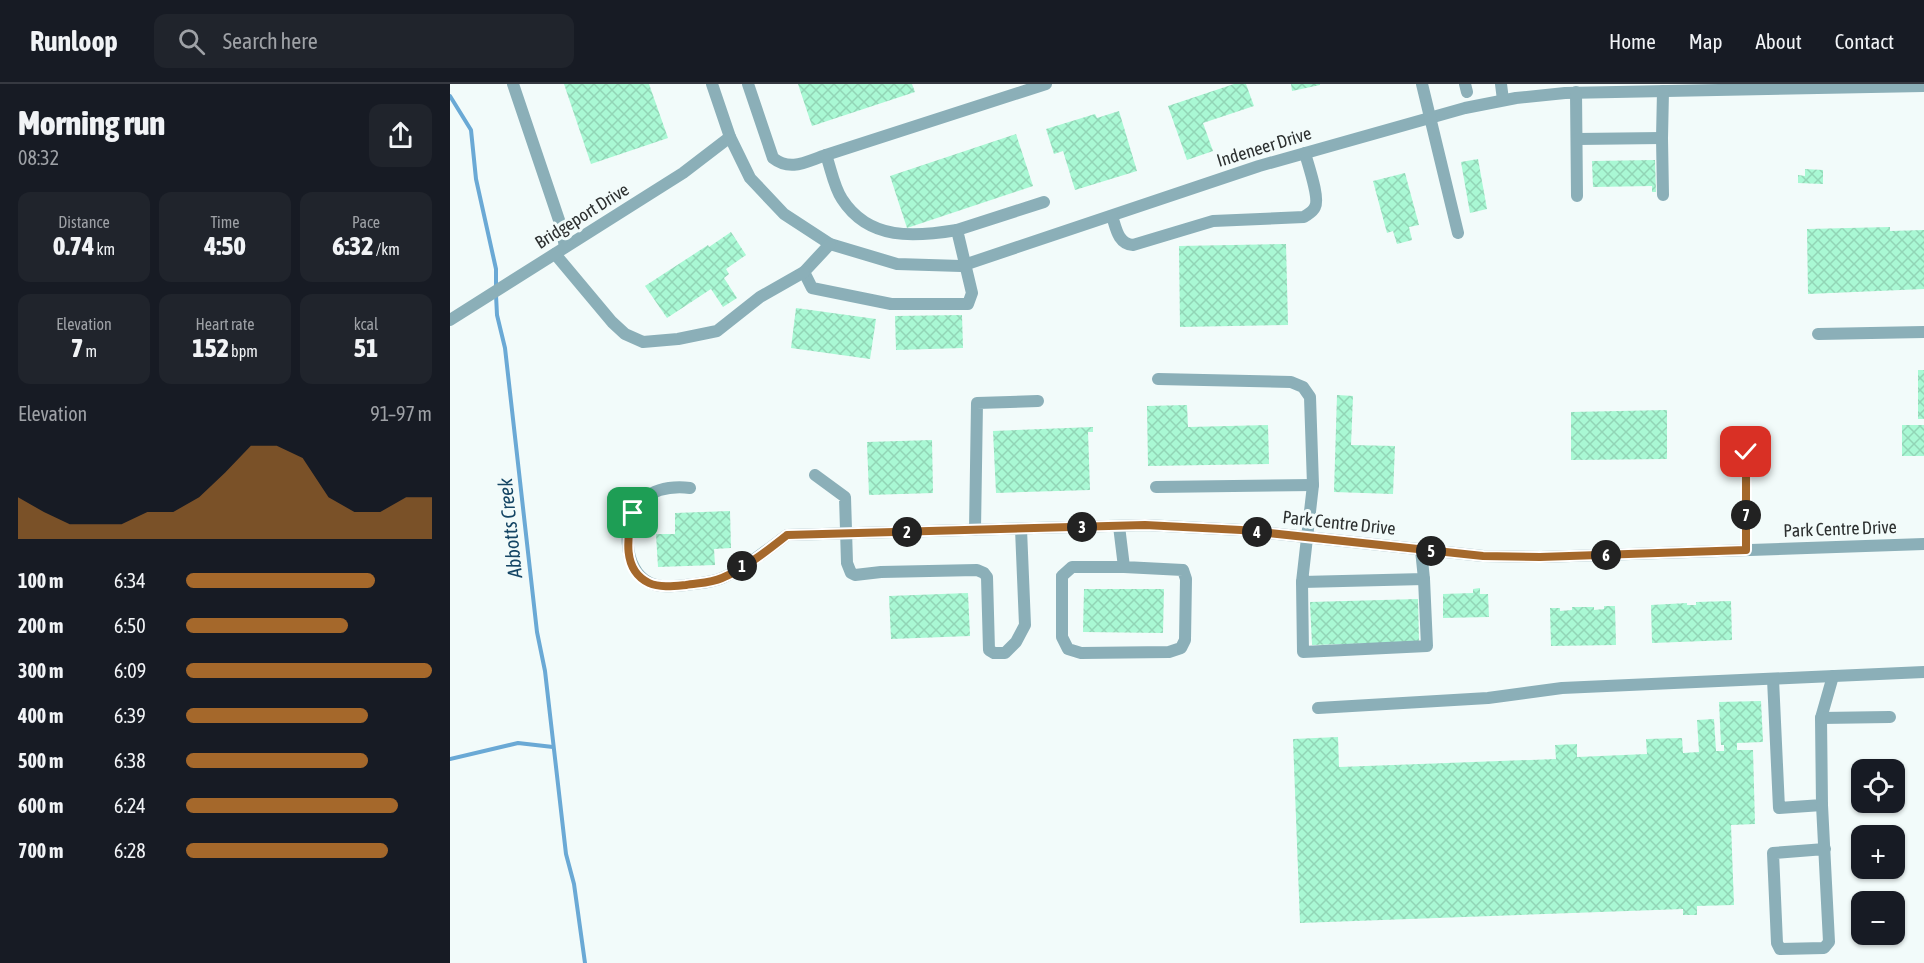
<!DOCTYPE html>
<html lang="en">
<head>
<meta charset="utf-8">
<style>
	body { margin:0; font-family:"Asap Condensed",sans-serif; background:#20242c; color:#f1f3f6; height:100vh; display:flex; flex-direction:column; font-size:22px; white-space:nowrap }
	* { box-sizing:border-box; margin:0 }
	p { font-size:20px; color:#9ea1a6 }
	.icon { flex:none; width:33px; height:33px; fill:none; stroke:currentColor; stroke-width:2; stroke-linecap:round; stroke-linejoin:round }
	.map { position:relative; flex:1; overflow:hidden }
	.side { display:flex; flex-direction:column; background:#171b24; width:450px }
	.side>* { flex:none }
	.tools { position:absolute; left:1401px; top:675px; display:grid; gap:12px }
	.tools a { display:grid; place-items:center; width:54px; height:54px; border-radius:12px; background:#171b24; box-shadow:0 2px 4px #0004; font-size:30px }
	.pin { position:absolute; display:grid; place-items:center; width:51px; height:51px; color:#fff; margin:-26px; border-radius:12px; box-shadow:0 3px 9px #0006 }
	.km { position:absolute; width:30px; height:30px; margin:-15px; border-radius:50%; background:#222; color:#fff; font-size:16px; line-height:30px; text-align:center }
	.round { display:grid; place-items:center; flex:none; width:63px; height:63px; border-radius:12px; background:#20242c }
	.summary { display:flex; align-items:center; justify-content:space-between; height:102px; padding:0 18px }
	h1 { font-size:33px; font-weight:800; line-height:45px }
	.metrics { display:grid; grid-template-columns:repeat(3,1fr); gap:9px; height:102px; padding:6px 18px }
	.metrics div { display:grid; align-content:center; border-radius:12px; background:#20242c; text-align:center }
	.metrics b { font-size:26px; font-weight:800 }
	.metrics small { font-size:16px; font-weight:400 }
	.metrics p { font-size:16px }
	.chart { height:168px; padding:12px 18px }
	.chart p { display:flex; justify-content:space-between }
	.chart svg { width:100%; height:108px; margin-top:6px; fill:#a5682b; opacity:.7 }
	ul { padding:0 18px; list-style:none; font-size:20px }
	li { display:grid; grid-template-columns:96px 72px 1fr; align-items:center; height:45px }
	li i { height:15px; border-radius:8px; background:#a5682b }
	header { display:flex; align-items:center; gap:36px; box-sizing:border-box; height:84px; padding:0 30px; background:#171b24; border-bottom:2px solid #363941 }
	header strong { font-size:28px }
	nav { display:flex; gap:33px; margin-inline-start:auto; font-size:21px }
	.search { width:420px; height:54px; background:#20242c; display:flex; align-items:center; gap:15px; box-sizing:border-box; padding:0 21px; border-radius:12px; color:#9ea1a6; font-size:22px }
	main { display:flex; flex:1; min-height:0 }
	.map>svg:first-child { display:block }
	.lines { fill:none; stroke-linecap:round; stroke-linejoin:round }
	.stream { stroke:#6aa9d5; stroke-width:4 }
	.building { fill:url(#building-cross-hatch) }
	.minor { stroke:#8bafb8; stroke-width:12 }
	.route-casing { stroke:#fff; stroke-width:12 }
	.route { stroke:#a5682b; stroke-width:8 }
	.labels { text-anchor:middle; stroke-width:6; stroke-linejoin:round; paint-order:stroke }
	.street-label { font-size:18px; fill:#2d3030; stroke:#f2fbfa }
	.water-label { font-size:20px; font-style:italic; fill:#144564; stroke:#f2fbfa }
</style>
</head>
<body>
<header>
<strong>Runloop</strong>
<div class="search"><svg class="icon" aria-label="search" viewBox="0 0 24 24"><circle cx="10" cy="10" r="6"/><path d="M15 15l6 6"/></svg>Search here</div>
<nav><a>Home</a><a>Map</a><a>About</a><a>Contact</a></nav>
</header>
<main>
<section class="side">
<div class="summary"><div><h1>Morning run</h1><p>08:32</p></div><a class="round"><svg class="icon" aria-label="share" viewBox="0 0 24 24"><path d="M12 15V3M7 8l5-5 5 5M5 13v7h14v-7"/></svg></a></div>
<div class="metrics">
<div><p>Distance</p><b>0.74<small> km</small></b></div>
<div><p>Time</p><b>4:50</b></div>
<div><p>Pace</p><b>6:32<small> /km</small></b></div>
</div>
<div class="metrics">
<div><p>Elevation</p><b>7<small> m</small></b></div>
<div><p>Heart rate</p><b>152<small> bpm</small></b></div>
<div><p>kcal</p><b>51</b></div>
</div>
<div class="chart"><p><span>Elevation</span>91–97 m</p>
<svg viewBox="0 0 160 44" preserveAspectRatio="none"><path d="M0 44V27L10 33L20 38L30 38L40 38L50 33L60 33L70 27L80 17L90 6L100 6L110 11L120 27L130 33L140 33L150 27L160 27V44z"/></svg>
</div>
<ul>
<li><b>100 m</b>6:34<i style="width:77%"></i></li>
<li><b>200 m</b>6:50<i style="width:66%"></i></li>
<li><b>300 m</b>6:09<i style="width:100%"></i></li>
<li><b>400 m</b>6:39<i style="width:74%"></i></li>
<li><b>500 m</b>6:38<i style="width:74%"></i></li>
<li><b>600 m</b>6:24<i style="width:86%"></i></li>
<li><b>700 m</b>6:28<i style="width:82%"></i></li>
</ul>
</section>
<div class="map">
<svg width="1474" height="879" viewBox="0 0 1474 879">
	<defs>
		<pattern id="building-cross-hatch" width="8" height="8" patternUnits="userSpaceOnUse" patternTransform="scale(1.5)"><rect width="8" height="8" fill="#a9f8d4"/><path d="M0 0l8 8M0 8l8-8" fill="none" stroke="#92d5b6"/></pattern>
	</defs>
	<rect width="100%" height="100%" fill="#f2fbfa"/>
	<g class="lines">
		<g class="stream">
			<path d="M0 12 21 46 26 95 46 185V204"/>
			<path d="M46 211 47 231 55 264 87 548 95 587 116 770 124 800 135 879"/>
			<path d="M0 675 68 659 103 663"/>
		</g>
	</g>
	<g class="building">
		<path d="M114 0H199L218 54 141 80Z"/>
		<path d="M348 0H462L465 8 362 42Z"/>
		<path d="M784 0H796L804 22 753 39 763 67 737 76 718 22Z"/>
		<path d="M841 0H870V1L842 7Z"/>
		<path d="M669 27 687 87 625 106 613 67 604 70 596 45 645 30 647 34Z"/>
		<path d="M566 50 583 102 457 144 440 92Z"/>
		<path d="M1028 75 1037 125 1020 129 1011 78Z"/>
		<path d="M1205 76 1206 108H1202V102L1143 103 1142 77Z"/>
		<path d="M1355 85 1373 86V100L1348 99V91L1355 92Z"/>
		<path d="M955 89 969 141 959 143 962 156 947 160 943 147 937 149 923 97Z"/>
		<path d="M1440 143V147L1474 146V205L1358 210 1357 145Z"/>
		<path d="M281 148 296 171 276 185 279 190 274 194 287 214 273 223 261 205 217 234 195 202 258 161 259 163Z"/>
		<path d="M836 160 838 241 730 243 729 162Z"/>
		<path d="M346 224 426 235 420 275 341 264Z"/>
		<path d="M512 231 513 264 446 266 445 232Z"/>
		<rect x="1468" y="286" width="6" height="49"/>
		<path d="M887 311 903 312 901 361 945 362 943 410 884 408Z"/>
		<path d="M737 321 738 343 818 341 819 380 698 382 697 322Z"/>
		<path d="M1217 326V375L1121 376V328Z"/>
		<rect x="1452" y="341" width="22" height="31"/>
		<path d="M643 343V348H638L640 406 546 409 543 347Z"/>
		<path d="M482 356 483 409 419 411 417 358Z"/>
		<path d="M280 427 281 464 264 465 265 481 208 483 206 450H225V429Z"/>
		<path d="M1030 504V510H1038L1039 533 993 534V510L1023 509V505Z"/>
		<path d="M634 505H714L713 549 633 548Z"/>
		<path d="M518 509 520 552 441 555 439 512Z"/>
		<path d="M968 515 969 558 862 561 860 518Z"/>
		<path d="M1281 517 1282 556 1202 559 1201 521 1237 519V521H1246V518Z"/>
		<path d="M1154 522H1165L1166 561 1101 562 1100 524H1110V527L1122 526V523H1144V526L1154 525Z"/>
		<path d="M1311 617 1313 658 1287 659V666H1303L1305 740 1281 741 1284 821 1247 822V831H1233V825L850 839 843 655 888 653 889 683 1106 675 1105 661 1127 660V673L1197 670 1196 655 1232 654 1233 669 1249 668 1247 636 1264 635 1266 667H1274V661H1271L1269 618Z"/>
	</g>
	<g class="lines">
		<g class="minor">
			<path d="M63 0 111 142 115 163"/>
			<path d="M262 0 280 53 300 94 334 130 380 160 447 180 511 182 809 82 1015 24 1066 14 1115 9 1474 2"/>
			<path d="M298 0 323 74C341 88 357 77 376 71 381 85 384 103 392 115 419 157 465 153 507 146"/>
			<path d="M972 0 1008 149"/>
			<path d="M1015 0 1017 8"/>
			<path d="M1051 0 1053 16"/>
			<path d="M1213 7 1212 54 1213 111"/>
			<path d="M1126 8 1127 112"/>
			<path d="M1127 55 1212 54"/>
			<path d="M376 71 596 0"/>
			<path d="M662 132C666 144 668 160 683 161L763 137 854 133C858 130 863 128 865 123 870 114 858 81 855 69"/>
			<path d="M380 160 354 188 362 204 441 220H518L522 209 507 146 594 118"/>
			<path d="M105 170 162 238 175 250 193 258 228 255 267 247 310 213 354 188"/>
			<path d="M0 236 233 89 280 53"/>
			<path d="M1368 250 1474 248"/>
			<path d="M708 295 841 298 853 303 860 313 863 401 852 498 974 495 971 466"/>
			<path d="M365 391 395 413 397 479 401 489 405 491 431 488 527 486 534 489 537 493 539 566 544 569H555L566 558 575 541 571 445"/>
			<path d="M706 403 863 401"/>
			<path d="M240 404C223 402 207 404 193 415 171 433 172 487 200 499 211 504 225 502 236 501 248 499 261 499 272 494 295 484 317 466 337 451L695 441 791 446 1033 472 1091 473 1474 460"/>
			<path d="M669 442 674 483H622L612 492V553L618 565 631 569 719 568 731 564 735 556 736 495 733 486 674 483"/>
			<path d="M525 446 527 319 588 317"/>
			<path d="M1296 466V368"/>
			<path d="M852 498 853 568 977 562 974 495"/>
			<path d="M1323 595 1329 724 1372 721 1371 634 1383 592"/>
			<path d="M868 624 1038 614 1112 604 1474 588"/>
			<path d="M1371 634 1440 633"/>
			<path d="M1372 721 1379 858 1374 864 1330 865 1327 859 1323 769 1375 765"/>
		</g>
	</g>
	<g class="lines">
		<g class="route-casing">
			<path id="route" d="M183 429C177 453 172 486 199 499 210 504 225 502 236 501 247 499 261 499 272 494 294 485 318 466 337 451L695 441 791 446 1033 472 1090 473 1296 466V368"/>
		</g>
		<use href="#route" class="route"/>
	</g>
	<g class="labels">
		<g class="street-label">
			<text transform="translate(814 63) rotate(-17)" y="6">Indeneer Drive</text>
			<text transform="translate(132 132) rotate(-32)" y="6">Bridgeport Drive</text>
			<text transform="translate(889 439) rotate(6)" y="6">Park Centre Drive</text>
			<text transform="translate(1390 445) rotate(-2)" y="6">Park Centre Drive</text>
		</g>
		<g class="water-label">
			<text transform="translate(60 444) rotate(-96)" y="7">Abbotts Creek</text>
		</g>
	</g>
</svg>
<div class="tools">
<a><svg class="icon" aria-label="locate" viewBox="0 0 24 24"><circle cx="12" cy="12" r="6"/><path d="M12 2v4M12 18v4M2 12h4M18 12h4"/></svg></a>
<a>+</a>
<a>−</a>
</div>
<div class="pin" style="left:183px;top:429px;background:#1e9e55"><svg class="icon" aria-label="arrive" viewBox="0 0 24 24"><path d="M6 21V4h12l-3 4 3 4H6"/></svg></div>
<div class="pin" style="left:1296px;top:368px;background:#d93025"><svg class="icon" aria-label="check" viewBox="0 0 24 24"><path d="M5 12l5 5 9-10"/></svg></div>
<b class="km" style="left:292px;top:482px">1</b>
<b class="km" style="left:457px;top:448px">2</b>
<b class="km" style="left:632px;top:443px">3</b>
<b class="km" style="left:807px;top:448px">4</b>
<b class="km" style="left:981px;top:467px">5</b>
<b class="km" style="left:1156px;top:471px">6</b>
<b class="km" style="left:1296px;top:431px">7</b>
</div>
</main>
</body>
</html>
